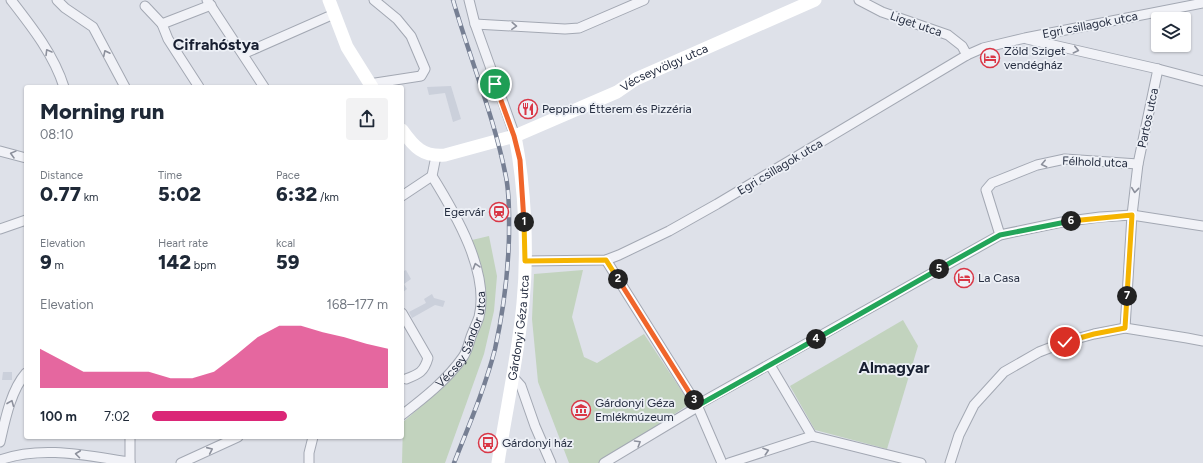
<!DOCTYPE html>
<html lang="en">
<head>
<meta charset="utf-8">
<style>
	body { margin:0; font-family:Figtree,sans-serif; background:#f2f2f3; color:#1f2937; height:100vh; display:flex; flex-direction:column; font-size:15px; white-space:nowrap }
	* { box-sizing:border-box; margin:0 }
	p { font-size:13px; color:#747a83 }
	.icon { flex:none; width:22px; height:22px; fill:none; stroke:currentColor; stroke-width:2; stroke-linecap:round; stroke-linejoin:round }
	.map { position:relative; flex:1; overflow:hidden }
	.panel { position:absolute; left:24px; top:85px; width:380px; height:354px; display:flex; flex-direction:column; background:#fff; border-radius:4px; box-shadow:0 1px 3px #0004 }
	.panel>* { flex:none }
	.controls { position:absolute; left:1151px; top:12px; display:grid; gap:8px }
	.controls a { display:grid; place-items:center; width:40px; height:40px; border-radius:4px; background:#fff; box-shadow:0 1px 3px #0004; font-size:20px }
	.pin { position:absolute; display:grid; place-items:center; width:34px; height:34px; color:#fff; margin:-17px; border:2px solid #fff; border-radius:50%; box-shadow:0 1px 4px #0007 }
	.km { position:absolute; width:20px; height:20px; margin:-10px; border-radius:50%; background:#222; color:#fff; font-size:11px; line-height:20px; text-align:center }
	.round { display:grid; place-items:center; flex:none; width:42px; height:42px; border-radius:4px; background:#f2f2f3 }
	.head { display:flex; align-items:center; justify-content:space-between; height:68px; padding:0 16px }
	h1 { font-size:22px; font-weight:800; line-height:30px }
	.stats { display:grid; grid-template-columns:repeat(3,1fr); gap:6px; height:68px; padding:4px 16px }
	.stats div { display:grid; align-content:center }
	.stats b { font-size:20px; font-weight:800 }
	.stats small { font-size:11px; font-weight:400 }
	.stats p { font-size:11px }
	.chart { height:112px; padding:8px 16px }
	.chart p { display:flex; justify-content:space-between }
	.chart svg { width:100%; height:72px; margin-top:4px; fill:#db2777; opacity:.7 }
	ul { padding:0 16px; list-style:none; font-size:13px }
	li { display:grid; grid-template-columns:64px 48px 1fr; align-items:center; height:30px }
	li i { height:10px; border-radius:5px; background:#db2777 }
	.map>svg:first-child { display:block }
	.built { fill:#cbd0db }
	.green { fill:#c2d3be }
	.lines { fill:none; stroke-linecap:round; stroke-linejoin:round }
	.street-casing { stroke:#a3a8b3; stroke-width:11 }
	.street { stroke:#f1f2f7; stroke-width:9 }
	.secondary { stroke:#fff; stroke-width:13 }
	.rail-casing { stroke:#767f93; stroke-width:4.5 }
	.rail { stroke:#edf0f6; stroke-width:3; stroke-dasharray:9; stroke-linecap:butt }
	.oneway { stroke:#8c909c }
	.split-1-casing { stroke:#fff; stroke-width:8 }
	.split-2-casing { stroke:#fff; stroke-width:8 }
	.split-3-casing { stroke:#fff; stroke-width:8 }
	.split-4-casing { stroke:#fff; stroke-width:8 }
	.split-5-casing { stroke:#fff; stroke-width:8 }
	.split-6-casing { stroke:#fff; stroke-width:8 }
	.split-7-casing { stroke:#fff; stroke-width:8 }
	.split-8-casing { stroke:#fff; stroke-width:8 }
	.split-1 { stroke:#f0652b; stroke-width:5 }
	.split-2 { stroke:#f5b400; stroke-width:5 }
	.split-3 { stroke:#f0652b; stroke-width:5 }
	.split-4 { stroke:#22a559; stroke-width:5 }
	.split-5 { stroke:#22a559; stroke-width:5 }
	.split-6 { stroke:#22a559; stroke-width:5 }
	.split-7 { stroke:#f5b400; stroke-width:5 }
	.split-8 { stroke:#f5b400; stroke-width:5 }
	.labels { text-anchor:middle; stroke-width:3.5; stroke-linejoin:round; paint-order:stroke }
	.street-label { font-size:12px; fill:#262e41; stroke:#edf0f6 }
	.poi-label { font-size:12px; fill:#262e41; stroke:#edf0f6; text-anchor:start }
	.district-label { font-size:16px; font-weight:bold; fill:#181f31; stroke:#edf0f6 }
</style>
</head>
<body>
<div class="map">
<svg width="1203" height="463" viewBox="0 0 1203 463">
	<rect width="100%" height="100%" fill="#dee1e9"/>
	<g class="built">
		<path d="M451 86 461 119 453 122 445 93 429 95 427 87Z"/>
		<path d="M406 270 411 279 404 284 407 289 402 293V272Z"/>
		<path d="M432 294 434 298 445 301 443 307 435 305 412 318 409 312 426 303 424 299Z"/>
		<path d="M3 372H12V380H2Z"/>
	</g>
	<g class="green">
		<path d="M489 236 497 276 494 311 484 354 445 463H402L403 422 438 392 481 317 479 267 472 240Z"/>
		<path d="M583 270 572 317 584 357 597 363 644 334 691 405 685 407 600 463H569L538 382 532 319 534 274Z"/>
		<path d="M903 320 918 346 887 449 815 430 790 386Z"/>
	</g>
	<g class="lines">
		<g class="street-casing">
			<g id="street">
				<path d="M11 0C32 27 54 55 64 87"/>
				<path d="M57 0 65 8 93 27 125 87"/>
				<path d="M207 0 264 87"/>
				<path d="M469 0 475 24 515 136"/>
				<path d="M859 0 882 12 948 35 962 46 967 55"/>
				<path d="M145 6 162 24 168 39 199 87"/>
				<path d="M162 24 211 5"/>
				<path d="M475 24 565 29 579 28 644 0"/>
				<path d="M1027 39 1158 69 1203 81"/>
				<path d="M243 54 334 14"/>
				<path d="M369 84 421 76 425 69 411 36 397 19 374 0"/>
				<path d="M0 151 26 158"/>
				<path d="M402 196 432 176"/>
				<path d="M0 229 26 220"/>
				<path d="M1000 235 986 190 992 183 1037 165 1065 159 1138 164"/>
				<path d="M606 260 697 405 722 463"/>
				<path d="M525 261 606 260 619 255 669 231 717 204 967 55 983 48 1025 38 1203 3"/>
				<path d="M402 313 428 358C424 372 419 374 406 379"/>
				<path d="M1125 328 1132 215 1138 164 1158 69"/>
				<path d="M770 365 812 436 921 463"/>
				<path d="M513 377 521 386 535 426 551 463"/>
				<path id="s1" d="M402 415C424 398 447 380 463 357 468 350 469 341 472 334 474 329 477 323 479 317 490 272 455 213 432 176L436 156"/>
				<path d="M130 437V463"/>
				<path d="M0 442C5 420 11 390 26 373"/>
				<path d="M0 460C42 445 88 456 130 462"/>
				<path d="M181 463 238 437"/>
				<path d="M309 463V453L313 437"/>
				<path d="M604 463 694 409 697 405 1000 235 1062 222 1100 217 1132 215 1203 226"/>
				<path d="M729 463 812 436"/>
				<path d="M950 463 959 435 974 405 1004 372 1039 352 1065 342 1094 334 1125 328 1187 338 1203 341"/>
			</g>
		</g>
		<use href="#street" class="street"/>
		<g class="secondary">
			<path d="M329 0 347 47 372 87"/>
			<path id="s2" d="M402 130C414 147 423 157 445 155L515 136 617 92 636 79 815 0"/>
			<path id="s3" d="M498 463C506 410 518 357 523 303 528 251 525 187 515 136"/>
		</g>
		<g class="rail-casing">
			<path id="rail" d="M453 0C470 59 494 116 506 177 510 197 509 218 509 237 508 274 503 313 495 349 485 388 469 425 454 463"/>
		</g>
		<use href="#rail" class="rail"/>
	</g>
	<defs><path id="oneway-chevron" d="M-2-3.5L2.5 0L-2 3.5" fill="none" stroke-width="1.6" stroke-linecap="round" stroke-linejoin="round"/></defs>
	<g class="oneway">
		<use href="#oneway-chevron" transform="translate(514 26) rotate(3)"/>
		<use href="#oneway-chevron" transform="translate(1076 50) rotate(13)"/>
		<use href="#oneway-chevron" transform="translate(48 52) rotate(-121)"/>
		<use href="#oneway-chevron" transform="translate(106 53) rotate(-116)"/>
		<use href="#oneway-chevron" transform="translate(13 154) rotate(-165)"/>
		<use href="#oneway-chevron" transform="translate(1044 164) rotate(167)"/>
		<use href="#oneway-chevron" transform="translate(1135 190) rotate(96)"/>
		<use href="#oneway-chevron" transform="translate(476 266) rotate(-106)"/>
		<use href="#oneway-chevron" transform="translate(11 403) rotate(-68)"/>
		<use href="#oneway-chevron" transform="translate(638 443) rotate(-31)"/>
		<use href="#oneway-chevron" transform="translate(210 450) rotate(-24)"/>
		<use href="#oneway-chevron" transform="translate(766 451) rotate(-18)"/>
		<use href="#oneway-chevron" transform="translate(78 454) rotate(-173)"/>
	</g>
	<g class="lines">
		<g class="split-1-casing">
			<path id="split-1" d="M495 84 514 136 520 160 524 222"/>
		</g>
		<g class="split-2-casing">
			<path id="split-2" d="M524 222 525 261 606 260 618 279"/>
		</g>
		<g class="split-3-casing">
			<path id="split-3" d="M618 279 694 400"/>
		</g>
		<g class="split-4-casing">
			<path id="split-4" d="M694 400 697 406 816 339"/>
		</g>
		<g class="split-5-casing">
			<path id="split-5" d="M816 339 939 269"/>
		</g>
		<g class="split-6-casing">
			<path id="split-6" d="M939 269 1000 235 1071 221"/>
		</g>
		<g class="split-7-casing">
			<path id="split-7" d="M1071 221 1132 215 1127 296"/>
		</g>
		<g class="split-8-casing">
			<path id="split-8" d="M1065 342 1094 334 1125 328 1127 296"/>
		</g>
		<use href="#split-1" class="split-1"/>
		<use href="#split-2" class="split-2"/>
		<use href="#split-3" class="split-3"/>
		<use href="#split-4" class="split-4"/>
		<use href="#split-5" class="split-5"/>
		<use href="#split-6" class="split-6"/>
		<use href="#split-7" class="split-7"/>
		<use href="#split-8" class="split-8"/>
	</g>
	<defs>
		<g id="hotel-ring" transform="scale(1)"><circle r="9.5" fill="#edf0f6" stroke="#d93746" stroke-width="1.5"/><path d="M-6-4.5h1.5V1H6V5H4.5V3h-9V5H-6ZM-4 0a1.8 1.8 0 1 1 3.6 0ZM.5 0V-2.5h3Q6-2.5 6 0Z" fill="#d93746"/></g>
		<g id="restaurant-ring" transform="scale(1)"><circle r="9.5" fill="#edf0f6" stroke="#d93746" stroke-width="1.5"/><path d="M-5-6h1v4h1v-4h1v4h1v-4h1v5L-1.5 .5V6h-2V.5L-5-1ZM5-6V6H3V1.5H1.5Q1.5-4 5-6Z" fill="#d93746"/></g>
		<g id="station-ring" transform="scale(1)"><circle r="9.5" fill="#edf0f6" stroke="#d93746" stroke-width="1.5"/><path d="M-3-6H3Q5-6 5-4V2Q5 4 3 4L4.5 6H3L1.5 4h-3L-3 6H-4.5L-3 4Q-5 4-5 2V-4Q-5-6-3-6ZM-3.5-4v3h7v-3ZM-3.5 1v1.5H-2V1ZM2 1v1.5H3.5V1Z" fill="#d93746"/></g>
		<g id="museum-ring" transform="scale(1)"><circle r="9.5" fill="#edf0f6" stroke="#d93746" stroke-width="1.5"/><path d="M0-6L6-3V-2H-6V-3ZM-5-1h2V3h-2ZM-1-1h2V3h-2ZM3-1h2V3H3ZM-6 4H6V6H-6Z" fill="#d93746"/></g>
		<g id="bus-ring" transform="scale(1)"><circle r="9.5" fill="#edf0f6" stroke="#d93746" stroke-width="1.5"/><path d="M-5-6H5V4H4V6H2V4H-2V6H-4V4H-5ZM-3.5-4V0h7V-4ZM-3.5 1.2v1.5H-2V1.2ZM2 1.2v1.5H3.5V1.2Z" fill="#d93746"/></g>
	</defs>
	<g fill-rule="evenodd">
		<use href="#hotel-ring" x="990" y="58"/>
		<use href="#restaurant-ring" x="528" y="109"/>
		<use href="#station-ring" x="499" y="212"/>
		<use href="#hotel-ring" x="964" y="278"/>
		<use href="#museum-ring" x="581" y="410"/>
		<use href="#bus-ring" x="488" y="443"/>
	</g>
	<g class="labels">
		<g class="street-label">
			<text transform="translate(916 24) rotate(19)" y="4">Liget utca</text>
			<text transform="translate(1090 25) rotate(-11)" y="4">Egri csillagok utca</text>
			<text dy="4" stroke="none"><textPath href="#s2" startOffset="290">Vécseyvölgy utca</textPath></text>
			<text transform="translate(1148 118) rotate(-78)" y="4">Partos utca</text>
			<text transform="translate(1095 162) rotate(2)" y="4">Félhold utca</text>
			<text transform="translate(780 167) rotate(-31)" y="4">Egri csillagok utca</text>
			<text dy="4" stroke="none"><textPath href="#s3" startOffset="137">Gárdonyi Géza utca</textPath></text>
			<text dy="4" stroke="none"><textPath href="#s1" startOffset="100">Vécsey Sándor utca</textPath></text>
		</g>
		<g class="poi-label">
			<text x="1004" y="55">Zöld Sziget<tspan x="1004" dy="14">vendégház</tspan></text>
			<text x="542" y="113">Peppino Étterem és Pizzéria</text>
			<text x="485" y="216" text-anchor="end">Egervár</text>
			<text x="978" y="282">La Casa</text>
			<text x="595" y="407">Gárdonyi Géza<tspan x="595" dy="14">Emlékmúzeum</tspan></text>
			<text x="502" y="447">Gárdonyi ház</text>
		</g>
		<g class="district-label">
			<text x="216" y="50">Cifrahóstya</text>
			<text x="894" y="373">Almagyar</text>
		</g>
	</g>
</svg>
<div class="controls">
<a><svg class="icon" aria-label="layers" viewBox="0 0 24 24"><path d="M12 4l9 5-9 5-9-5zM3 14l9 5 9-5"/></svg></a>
</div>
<div class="pin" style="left:495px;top:84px;background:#1e9e55"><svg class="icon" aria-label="arrive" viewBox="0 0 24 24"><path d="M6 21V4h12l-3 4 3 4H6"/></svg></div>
<div class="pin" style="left:1065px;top:342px;background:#d93025"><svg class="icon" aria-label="check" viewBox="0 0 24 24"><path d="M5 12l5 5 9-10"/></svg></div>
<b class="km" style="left:524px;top:222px">1</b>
<b class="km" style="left:618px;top:279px">2</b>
<b class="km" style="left:694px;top:400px">3</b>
<b class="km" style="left:816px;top:339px">4</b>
<b class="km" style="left:939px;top:269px">5</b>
<b class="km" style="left:1071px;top:221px">6</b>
<b class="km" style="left:1127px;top:296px">7</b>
<section class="panel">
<div class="head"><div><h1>Morning run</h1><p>08:10</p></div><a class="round"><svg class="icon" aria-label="share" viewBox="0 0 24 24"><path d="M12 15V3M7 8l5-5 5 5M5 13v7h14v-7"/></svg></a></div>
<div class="stats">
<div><p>Distance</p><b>0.77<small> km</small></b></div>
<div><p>Time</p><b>5:02</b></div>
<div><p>Pace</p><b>6:32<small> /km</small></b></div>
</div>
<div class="stats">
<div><p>Elevation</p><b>9<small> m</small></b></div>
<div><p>Heart rate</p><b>142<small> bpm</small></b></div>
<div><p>kcal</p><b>59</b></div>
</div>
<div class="chart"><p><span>Elevation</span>168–177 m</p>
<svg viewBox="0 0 160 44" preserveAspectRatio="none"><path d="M0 44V20L10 27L20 34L30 34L40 34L50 34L60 38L70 38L80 34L90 24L100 13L110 6L120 6L130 10L140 13L150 17L160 20V44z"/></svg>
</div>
<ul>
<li><b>100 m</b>7:02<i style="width:57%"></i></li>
</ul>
</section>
</div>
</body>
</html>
